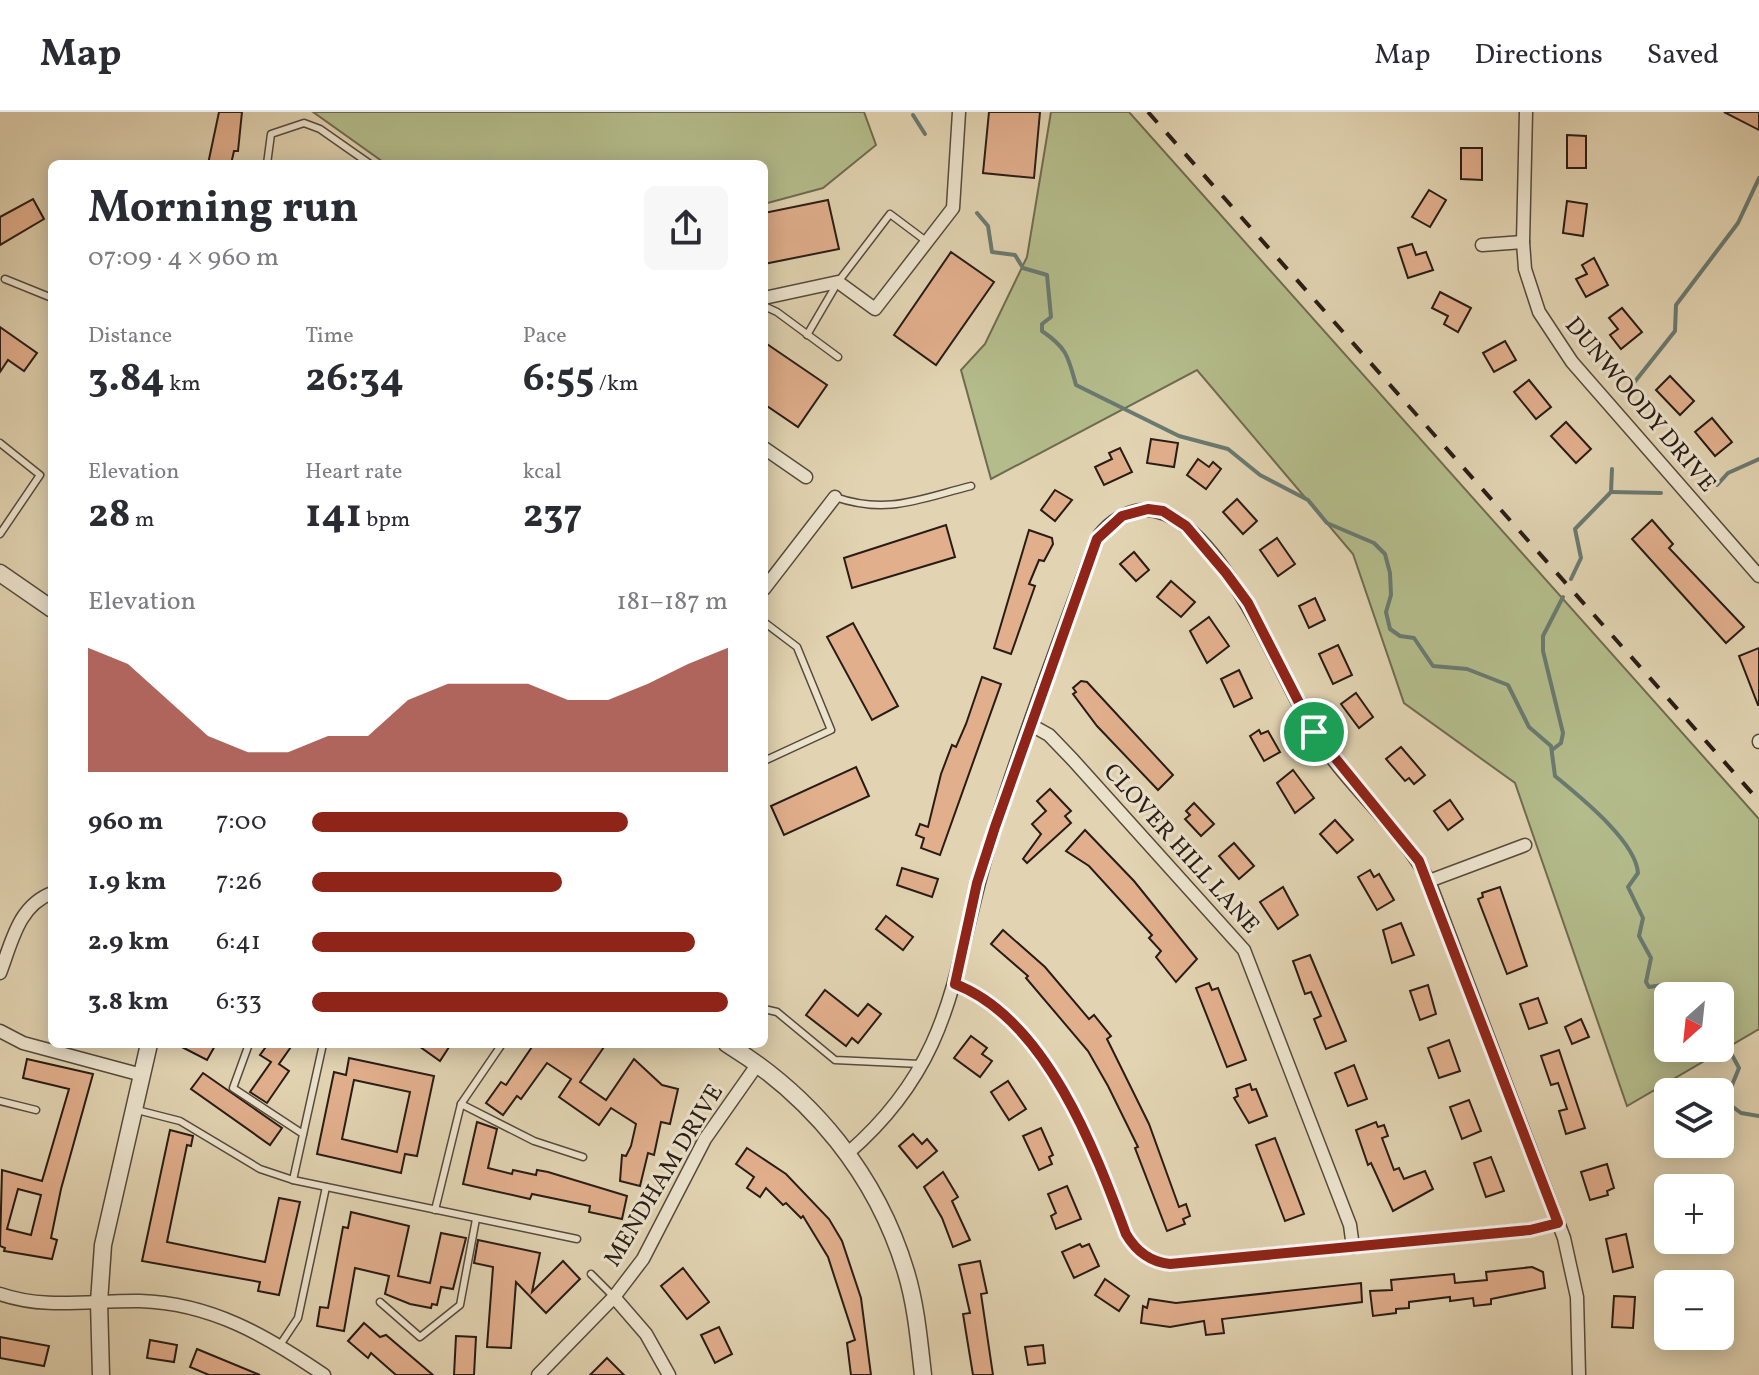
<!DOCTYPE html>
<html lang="en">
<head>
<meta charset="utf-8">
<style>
	body { margin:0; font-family:Vollkorn,serif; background:#f7f7f7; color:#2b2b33; height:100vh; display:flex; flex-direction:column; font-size:30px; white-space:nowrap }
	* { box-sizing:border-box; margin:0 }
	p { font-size:26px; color:#7c7c81 }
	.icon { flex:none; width:44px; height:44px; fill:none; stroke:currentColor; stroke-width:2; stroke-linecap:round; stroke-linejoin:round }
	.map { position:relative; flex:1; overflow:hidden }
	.side { position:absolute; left:48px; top:48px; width:720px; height:888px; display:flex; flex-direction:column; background:#fff; border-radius:12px; box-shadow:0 4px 20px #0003 }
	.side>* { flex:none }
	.needle { width:52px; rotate:207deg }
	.controls { position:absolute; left:1654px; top:870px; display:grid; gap:16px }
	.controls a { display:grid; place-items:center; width:80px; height:80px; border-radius:12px; background:#fff; box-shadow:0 4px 20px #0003; font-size:40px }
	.pin { position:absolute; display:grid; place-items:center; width:68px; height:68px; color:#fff; margin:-34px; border:4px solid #fff; border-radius:50%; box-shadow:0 2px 8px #0007 }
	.round { display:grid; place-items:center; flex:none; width:84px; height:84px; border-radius:12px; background:#f7f7f7 }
	.headline { display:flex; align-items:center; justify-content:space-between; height:136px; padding:0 40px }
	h1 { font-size:44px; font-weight:700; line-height:60px }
	.stats { display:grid; grid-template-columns:repeat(3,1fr); gap:12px; height:136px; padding:8px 40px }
	.stats div { display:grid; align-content:center }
	.stats b { font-size:40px; font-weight:700 }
	.stats small { font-size:22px; font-weight:400 }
	.stats p { font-size:22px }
	.chart { height:224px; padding:16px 40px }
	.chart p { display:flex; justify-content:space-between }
	.chart svg { width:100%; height:144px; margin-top:8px; fill:#8f2418; opacity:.7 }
	ul { padding:0 40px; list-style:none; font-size:26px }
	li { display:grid; grid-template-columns:128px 96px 1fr; align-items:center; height:60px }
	li i { height:20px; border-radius:10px; background:#8f2418 }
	header { display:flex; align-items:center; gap:48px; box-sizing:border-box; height:112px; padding:0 40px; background:#fff; border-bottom:2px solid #e1e1e2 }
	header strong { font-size:38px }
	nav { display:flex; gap:44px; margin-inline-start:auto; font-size:28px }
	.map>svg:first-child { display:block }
	.green { fill:#b4bc8b; stroke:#6e6c50; stroke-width:2; fill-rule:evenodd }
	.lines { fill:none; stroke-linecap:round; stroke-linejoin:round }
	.stream { stroke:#697a71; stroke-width:4 }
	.building { fill:#e2af8d; stroke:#281c16; stroke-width:2; fill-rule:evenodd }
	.service-casing { stroke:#564a3d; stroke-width:9 }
	.minor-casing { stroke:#564a3d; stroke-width:15 }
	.tertiary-casing { stroke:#564a3d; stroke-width:19 }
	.service { stroke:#ece3cd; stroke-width:6 }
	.minor { stroke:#ece3cd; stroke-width:12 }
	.tertiary { stroke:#ece3cd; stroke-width:16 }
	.rail { stroke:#281c16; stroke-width:4; stroke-dasharray:14 14; stroke-linecap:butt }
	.route-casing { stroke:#fff; stroke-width:16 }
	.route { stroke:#8f2418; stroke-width:10 }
	.labels { text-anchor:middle; stroke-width:6; stroke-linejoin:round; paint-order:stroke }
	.street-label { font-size:24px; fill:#281c16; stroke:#ece3cd }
</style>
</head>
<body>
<header>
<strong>Map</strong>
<nav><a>Map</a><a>Directions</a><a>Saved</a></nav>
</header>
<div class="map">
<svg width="1759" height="1263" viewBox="0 0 1759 1263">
	<rect width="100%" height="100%" fill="#e2d4b2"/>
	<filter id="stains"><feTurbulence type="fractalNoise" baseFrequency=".0025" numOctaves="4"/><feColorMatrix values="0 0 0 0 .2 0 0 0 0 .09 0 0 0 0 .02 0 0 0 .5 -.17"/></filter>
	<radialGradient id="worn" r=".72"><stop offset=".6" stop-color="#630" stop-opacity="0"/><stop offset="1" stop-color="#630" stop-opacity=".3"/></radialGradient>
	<g class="green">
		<path d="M313 0H864L876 33 823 76 764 92V52H386Z"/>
		<path d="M1051 0H1129L1759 707V917L1627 994 1515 671 1404 591 1353 442 1197 258 991 367 961 258 985 232 1027 145ZM1668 884H1720V936H1668Z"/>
	</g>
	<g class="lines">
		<g class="stream">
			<path d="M913 3 925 22"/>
			<path d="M977 101 988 114 992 140 1015 143 1023 156 1047 163 1051 205 1042 212V219C1067 236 1068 244 1076 273L1179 324 1228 337 1260 363 1308 388 1327 411 1374 431 1385 442 1390 461 1391 483 1386 500 1390 517 1400 524 1414 526 1433 554 1467 557 1508 573 1529 615 1551 634 1555 664C1579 684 1636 729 1638 761L1628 775 1643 806 1639 824 1651 846 1646 870 1649 875 1670 872 1687 884"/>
			<path d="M1629 277 1675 219 1676 193 1738 111 1759 66"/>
			<path d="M1717 373 1728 361 1759 347"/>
			<path d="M1611 380 1661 381"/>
			<path d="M1571 467 1581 446 1575 417 1611 380 1612 357"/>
			<path d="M1552 638 1561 631 1563 621 1543 539V524L1563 485"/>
			<path d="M1717 936 1732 943 1739 956 1728 983 1729 992 1741 1001 1759 1004"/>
		</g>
	</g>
	<g class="building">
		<path d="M219 0H242L238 39H234L231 52H208Z"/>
		<path d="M989 0H1040L1034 66 983 61Z"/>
		<path d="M1724 0H1759V18Z"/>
		<path d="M1567 23 1586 24V56H1567Z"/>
		<path d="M1461 36H1482V68L1461 67Z"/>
		<path d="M1429 78 1446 88 1430 115 1412 105Z"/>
		<path d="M33 87 44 107 0 133V105Z"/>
		<path d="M828 88 839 137 764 152V101Z"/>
		<path d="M1567 89 1587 92 1583 124 1563 121Z"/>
		<path d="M1412 132 1416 143 1426 140 1433 158 1408 166 1398 136Z"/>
		<path d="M951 140 994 170 936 253 894 223Z"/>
		<path d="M1594 146 1608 173 1586 185 1576 167 1587 162 1582 153Z"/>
		<path d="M1440 180 1471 196 1458 220 1444 212 1448 204 1432 196Z"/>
		<path d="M1622 196 1642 220 1621 237 1610 223 1618 217 1609 206Z"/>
		<path d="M0 215 37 241 24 259 8 248 0 260Z"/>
		<path d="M1505 229 1516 248 1494 260 1483 241Z"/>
		<path d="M764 230 827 273 798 315 764 292Z"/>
		<path d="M1670 264 1694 289 1680 303 1656 278Z"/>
		<path d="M1529 268 1551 295 1536 307 1514 280Z"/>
		<path d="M1712 306 1732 330 1715 344 1695 320Z"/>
		<path d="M1566 310 1591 337 1576 351 1551 324Z"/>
		<path d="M1151 327 1178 331 1174 355 1147 351Z"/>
		<path d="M1120 336 1132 360 1104 373 1095 355 1112 347 1109 341Z"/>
		<path d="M1198 347 1209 355 1213 350 1221 357 1206 377 1187 363Z"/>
		<path d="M1055 378 1072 388 1055 409 1041 398Z"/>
		<path d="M1237 387 1257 409 1243 422 1223 400Z"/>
		<path d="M1652 408 1673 432 1669 436 1744 515 1726 531 1632 427Z"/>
		<path d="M946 413 955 445 852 476 844 446Z"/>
		<path d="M1029 418 1052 426 1053 432 1044 449 1039 448 1029 472 1035 474 1011 542 994 536Z"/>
		<path d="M1277 426 1295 452 1278 464 1260 438Z"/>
		<path d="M1134 440 1149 458 1136 469 1120 452Z"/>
		<path d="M1171 469 1195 490 1181 505 1157 485Z"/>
		<path d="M1315 486 1325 508 1309 516 1299 494Z"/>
		<path d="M1209 505 1229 534 1207 551 1190 519Z"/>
		<path d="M853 511 898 594 872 608 827 525Z"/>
		<path d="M1338 533 1352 563 1333 572 1319 542Z"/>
		<path d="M1759 536V593H1758L1739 544Z"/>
		<path d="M1239 558 1252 586 1234 595 1221 567Z"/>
		<path d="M982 565 1001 572 940 743 921 736 924 726 916 723 920 712 928 715 941 662 952 633 956 635 966 612Z"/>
		<path d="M1081 569 1087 570 1173 663 1158 678 1097 614 1073 582 1076 580 1073 576Z"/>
		<path d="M1356 581 1373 605 1359 616 1341 592Z"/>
		<path d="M1259 618 1261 622 1268 619 1280 640 1264 649 1250 624Z"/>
		<path d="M1401 635 1425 663 1414 672 1409 666 1405 669 1386 647Z"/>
		<path d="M856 655 869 684 784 723 771 694Z"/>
		<path d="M1293 658 1314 686 1295 701 1277 671Z"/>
		<path d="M1050 677 1071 699 1065 704 1071 711 1027 751 1023 747 1041 722 1032 712 1046 699 1037 689Z"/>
		<path d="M1450 688 1463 707 1448 718 1434 699Z"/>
		<path d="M1194 691 1214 712 1201 724 1185 707 1190 703 1186 699Z"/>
		<path d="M1335 708 1353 728 1337 741 1320 722Z"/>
		<path d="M1085 718 1134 769 1197 847 1176 870 1156 845 1161 839 1149 826 1152 823 1089 754 1066 739Z"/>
		<path d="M1234 731 1254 754 1239 767 1219 744Z"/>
		<path d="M902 756 938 767 932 785 897 773Z"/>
		<path d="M1370 758 1374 765 1379 762 1394 788 1377 798 1358 765Z"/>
		<path d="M1283 775 1298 803 1278 817 1260 790Z"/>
		<path d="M1500 775 1527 854 1507 862 1478 787 1483 785 1482 781Z"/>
		<path d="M886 804 913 825 903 838 876 817Z"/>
		<path d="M1401 811 1414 843 1392 851 1383 818Z"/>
		<path d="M1003 818 1045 855 1089 907 1094 903 1111 924 1107 927 1149 1012 1179 1095 1186 1092 1190 1104 1183 1107 1185 1112 1167 1119 1135 1036 1138 1035 1108 974 1088 939 1026 866 1028 864 991 832Z"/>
		<path d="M1310 843 1346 929 1326 937 1314 907 1321 904 1311 880 1305 882 1293 849Z"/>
		<path d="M1209 871 1212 878 1218 876 1246 948 1227 955 1196 876Z"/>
		<path d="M1428 873 1436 902 1420 908 1410 879Z"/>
		<path d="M825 878 858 904 868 892 881 902 858 931 852 926 846 934 806 903Z"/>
		<path d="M1538 886 1547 911 1529 917 1520 892Z"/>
		<path d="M1581 907 1589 925 1572 932 1565 915Z"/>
		<path d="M971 924 987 936 982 942 992 949 980 965 954 946Z"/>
		<path d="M1449 928 1460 959 1439 966 1428 936Z"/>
		<path d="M176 932H216L207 948Z"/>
		<path d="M268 932H293L279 952 289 959 267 991 250 980 271 950 260 943Z"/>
		<path d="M416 932H451L440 949Z"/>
		<path d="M534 932H606L580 970 606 988 634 947 662 973 678 977 670 1012 661 1010 654 1043 648 1041 640 1074 620 1069 622 1043 626 1044 631 1034 636 1012 611 996 599 1013 559 985 571 967 547 951 521 987 517 984 503 1003 486 991 501 970 506 973Z"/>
		<path d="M1559 938 1585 1016 1566 1022 1559 999 1567 997 1558 971 1551 973 1541 944Z"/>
		<path d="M349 946 434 964 417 1044 405 1042 401 1061 317 1042 334 960 346 963ZM354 968 410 980 397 1040 342 1027Z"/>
		<path d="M27 947 93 962 61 1077 51 1126 57 1128 52 1147 4 1139 5 1136 0 1134 2 1058 42 1069 69 977 23 966ZM18 1077 41 1083 31 1123 7 1117Z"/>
		<path d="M1354 953 1367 987 1348 994 1335 961Z"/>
		<path d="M203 961 282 1016 270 1033 191 977Z"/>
		<path d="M1008 969 1026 997 1009 1008 991 980Z"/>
		<path d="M1250 972 1252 978 1256 977 1267 1004 1249 1011 1234 986 1238 984 1236 977Z"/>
		<path d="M1469 988 1481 1019 1462 1027 1450 995Z"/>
		<path d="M477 1010 497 1017 488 1056 512 1062 513 1058 536 1063 537 1058 548 1060 627 1084 622 1107 589 1100 590 1094 532 1082 530 1087 463 1072Z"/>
		<path d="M1376 1010 1378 1015 1384 1013 1388 1024 1382 1026 1394 1058 1399 1056 1404 1067 1425 1059 1433 1077 1393 1099 1371 1051 1368 1053 1356 1018Z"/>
		<path d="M1041 1016 1053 1043 1049 1045 1052 1052 1039 1058 1023 1024Z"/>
		<path d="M170 1018 193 1024 191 1034 187 1033 167 1130 265 1150 279 1086 300 1090 279 1183 258 1179 260 1170 142 1149Z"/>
		<path d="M913 1022 922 1032 927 1027 937 1039 917 1056 899 1034Z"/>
		<path d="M1275 1026 1304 1102 1285 1109 1256 1033Z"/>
		<path d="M747 1036 786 1062 829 1107 842 1129 861 1186 871 1263H851L847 1231 855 1228 828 1145 803 1104 801 1106 786 1091 783 1093 766 1076 760 1085 747 1076 754 1065 736 1052Z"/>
		<path d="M1491 1045 1504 1079 1486 1085 1474 1051Z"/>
		<path d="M1607 1052 1614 1076 1607 1079 1608 1083 1590 1088 1581 1060Z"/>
		<path d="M943 1060 958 1085 952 1089 970 1128 953 1135 942 1106 924 1075Z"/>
		<path d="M1067 1074 1081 1107 1056 1117 1051 1104 1056 1101 1048 1082Z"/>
		<path d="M351 1100 409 1114 398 1164 430 1171 441 1121 466 1126 453 1177 441 1175 437 1193 432 1192 431 1196 410 1192 385 1182 389 1164 355 1156 344 1219 317 1214 320 1195 328 1196 343 1115 348 1116Z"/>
		<path d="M1626 1122 1633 1155 1613 1160 1606 1127Z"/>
		<path d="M478 1128 540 1141 532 1180 563 1149 580 1167 546 1201 516 1170 511 1236 487 1235 493 1155 474 1151Z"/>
		<path d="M1080 1132 1082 1135 1089 1132 1099 1154 1074 1166 1062 1140Z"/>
		<path d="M980 1149 987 1181 981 1182 993 1263H973L963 1202 970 1201 959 1153Z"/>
		<path d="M1532 1155 1543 1160 1545 1176 1491 1187V1192L1474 1194 1473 1186 1450 1189V1185L1409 1190V1196L1396 1197V1201L1373 1204 1370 1179 1392 1178 1391 1168 1454 1162 1455 1171 1487 1168 1486 1160Z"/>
		<path d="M683 1156 709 1190 687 1207 661 1174Z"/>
		<path d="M1105 1167 1129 1184 1119 1199 1095 1183Z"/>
		<path d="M1361 1171 1362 1190 1222 1207 1224 1221 1206 1223 1204 1209 1170 1215 1141 1211 1143 1194 1147 1196 1149 1187 1176 1191Z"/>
		<path d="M1614 1184 1635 1185 1633 1216 1612 1215Z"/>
		<path d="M364 1211 380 1225 386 1223 433 1263H396L371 1241 368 1246 348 1229Z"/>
		<path d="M719 1215 732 1242 715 1251 701 1223Z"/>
		<path d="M456 1224 476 1225 474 1263H454Z"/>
		<path d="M0 1225 49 1234 44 1254 0 1246Z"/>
		<path d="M150 1228 177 1233 174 1250 147 1246Z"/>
		<path d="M1043 1233 1045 1251 1028 1253 1025 1235Z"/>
		<path d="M197 1237 260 1263H209L190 1255Z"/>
		<path d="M607 1246 624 1263H590Z"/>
	</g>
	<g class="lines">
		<g class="service-casing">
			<g id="service">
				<path d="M267 52 271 22 304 11 320 17 370 52"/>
				<path d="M5 167 52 186"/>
				<path d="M764 194 777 200 838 245"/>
				<path d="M807 223 838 170 890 102 926 129"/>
				<path d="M0 331 40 363 0 422"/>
				<path d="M835 385C887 403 919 387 971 374"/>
				<path d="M764 510 797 535 831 618 764 649"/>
				<path d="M764 897 777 900 835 948 920 952"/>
				<path d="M249 932 233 976 303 1022"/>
				<path d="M0 989 36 998"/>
				<path d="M461 992 534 1029 583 1045"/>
				<path d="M137 998 180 1009 260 1057 293 1068 323 932"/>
				<path d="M293 1068 577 1127"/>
				<path d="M435 1098 461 992 502 932"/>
				<path d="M591 1162 614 1185"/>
				<path d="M380 1190 420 1225 460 1193 476 1107"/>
				<path d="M280 1233 298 1206 326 1075"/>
			</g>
		</g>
		<g class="minor-casing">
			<g id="minor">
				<path d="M1526 0 1523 130 1525 157 1539 200 1572 250 1759 464"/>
				<path d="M1482 133 1523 130"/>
				<path d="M764 186 838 170 875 197 953 96 959 0"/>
				<path d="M764 336 806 365"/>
				<path d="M764 477 835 385"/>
				<path d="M1031 613 1049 623 1073 648 1244 838 1350 1113 1353 1135"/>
				<path d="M1759 630V629"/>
				<path d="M1429 769 1525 733"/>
				<path d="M0 861C12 830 18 794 52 781"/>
				<path d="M955 872C1045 906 1095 1038 1126 1122 1136 1139 1150 1150 1170 1152L1530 1118 1558 1111"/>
				<path d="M0 919 23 931 142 963"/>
				<path d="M848 1041C960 944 952 850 993 721 1024 622 1061 524 1097 427 1104 415 1121 402 1135 399 1213 382 1281 568 1314 620 1347 674 1399 713 1429 769L1564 1126 1577 1185 1579 1263"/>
				<path d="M0 1182C46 1198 92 1188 140 1189 211 1191 267 1224 324 1263"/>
				<path d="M614 1185 646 1222 669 1263"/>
				<path d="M538 1263 614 1185 643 1147 705 1027 757 953"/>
			</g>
		</g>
		<g class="tertiary-casing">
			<g id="tertiary">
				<path d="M0 461 52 497"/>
				<path d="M727 932C812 984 877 1063 906 1160 916 1193 919 1228 923 1263"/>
				<path d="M101 1263 99 1190 103 1133 149 932"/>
			</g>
		</g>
		<use href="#service" class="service"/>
		<use href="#minor" class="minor"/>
		<use href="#tertiary" class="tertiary"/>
		<path class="rail" d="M1148 0 1759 689"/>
	</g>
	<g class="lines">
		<g class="route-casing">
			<path id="route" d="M1148 397 1163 399 1186 414 1226 461 1248 491 1314 620 1419 749 1558 1111 1530 1118 1170 1152C1150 1150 1136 1139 1126 1122 1095 1038 1046 907 955 872L977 771 995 715 1097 427 1122 404Z"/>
		</g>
		<use href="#route" class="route"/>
	</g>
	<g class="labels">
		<g class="street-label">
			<text transform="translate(1641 292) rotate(50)" y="8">DUNWOODY DRIVE</text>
			<text transform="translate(1182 736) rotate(48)" y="8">CLOVER HILL LANE</text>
			<text transform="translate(663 1063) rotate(-59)" y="8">MENDHAM DRIVE</text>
		</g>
	</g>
	<rect width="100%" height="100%" filter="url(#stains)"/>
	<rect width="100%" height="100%" fill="url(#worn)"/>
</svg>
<div class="controls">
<a><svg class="needle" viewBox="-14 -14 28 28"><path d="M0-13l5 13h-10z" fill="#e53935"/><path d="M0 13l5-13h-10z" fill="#7c7c81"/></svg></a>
<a><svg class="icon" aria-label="layers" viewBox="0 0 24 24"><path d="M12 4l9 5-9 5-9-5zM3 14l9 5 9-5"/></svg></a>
<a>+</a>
<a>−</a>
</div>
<div class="pin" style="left:1314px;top:620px;background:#1e9e55"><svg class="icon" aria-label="arrive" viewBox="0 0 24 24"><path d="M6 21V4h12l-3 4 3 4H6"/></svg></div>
<section class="side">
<div class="headline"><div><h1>Morning run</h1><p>07:09 · 4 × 960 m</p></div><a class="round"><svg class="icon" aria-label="share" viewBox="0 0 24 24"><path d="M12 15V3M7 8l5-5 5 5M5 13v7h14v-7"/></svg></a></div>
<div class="stats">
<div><p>Distance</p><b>3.84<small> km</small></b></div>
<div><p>Time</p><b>26:34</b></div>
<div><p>Pace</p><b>6:55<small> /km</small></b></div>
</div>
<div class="stats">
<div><p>Elevation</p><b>28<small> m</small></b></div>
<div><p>Heart rate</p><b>141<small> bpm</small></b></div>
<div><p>kcal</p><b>237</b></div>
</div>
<div class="chart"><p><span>Elevation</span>181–187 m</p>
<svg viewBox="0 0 160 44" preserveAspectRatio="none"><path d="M0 44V6L10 11L20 22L30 33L40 38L50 38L60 33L70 33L80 22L90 17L100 17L110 17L120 22L130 22L140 17L150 11L160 6V44z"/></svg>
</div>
<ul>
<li><b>960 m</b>7:00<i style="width:76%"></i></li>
<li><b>1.9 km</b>7:26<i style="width:60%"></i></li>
<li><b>2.9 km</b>6:41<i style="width:92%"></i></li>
<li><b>3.8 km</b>6:33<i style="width:100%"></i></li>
</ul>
</section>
</div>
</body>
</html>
